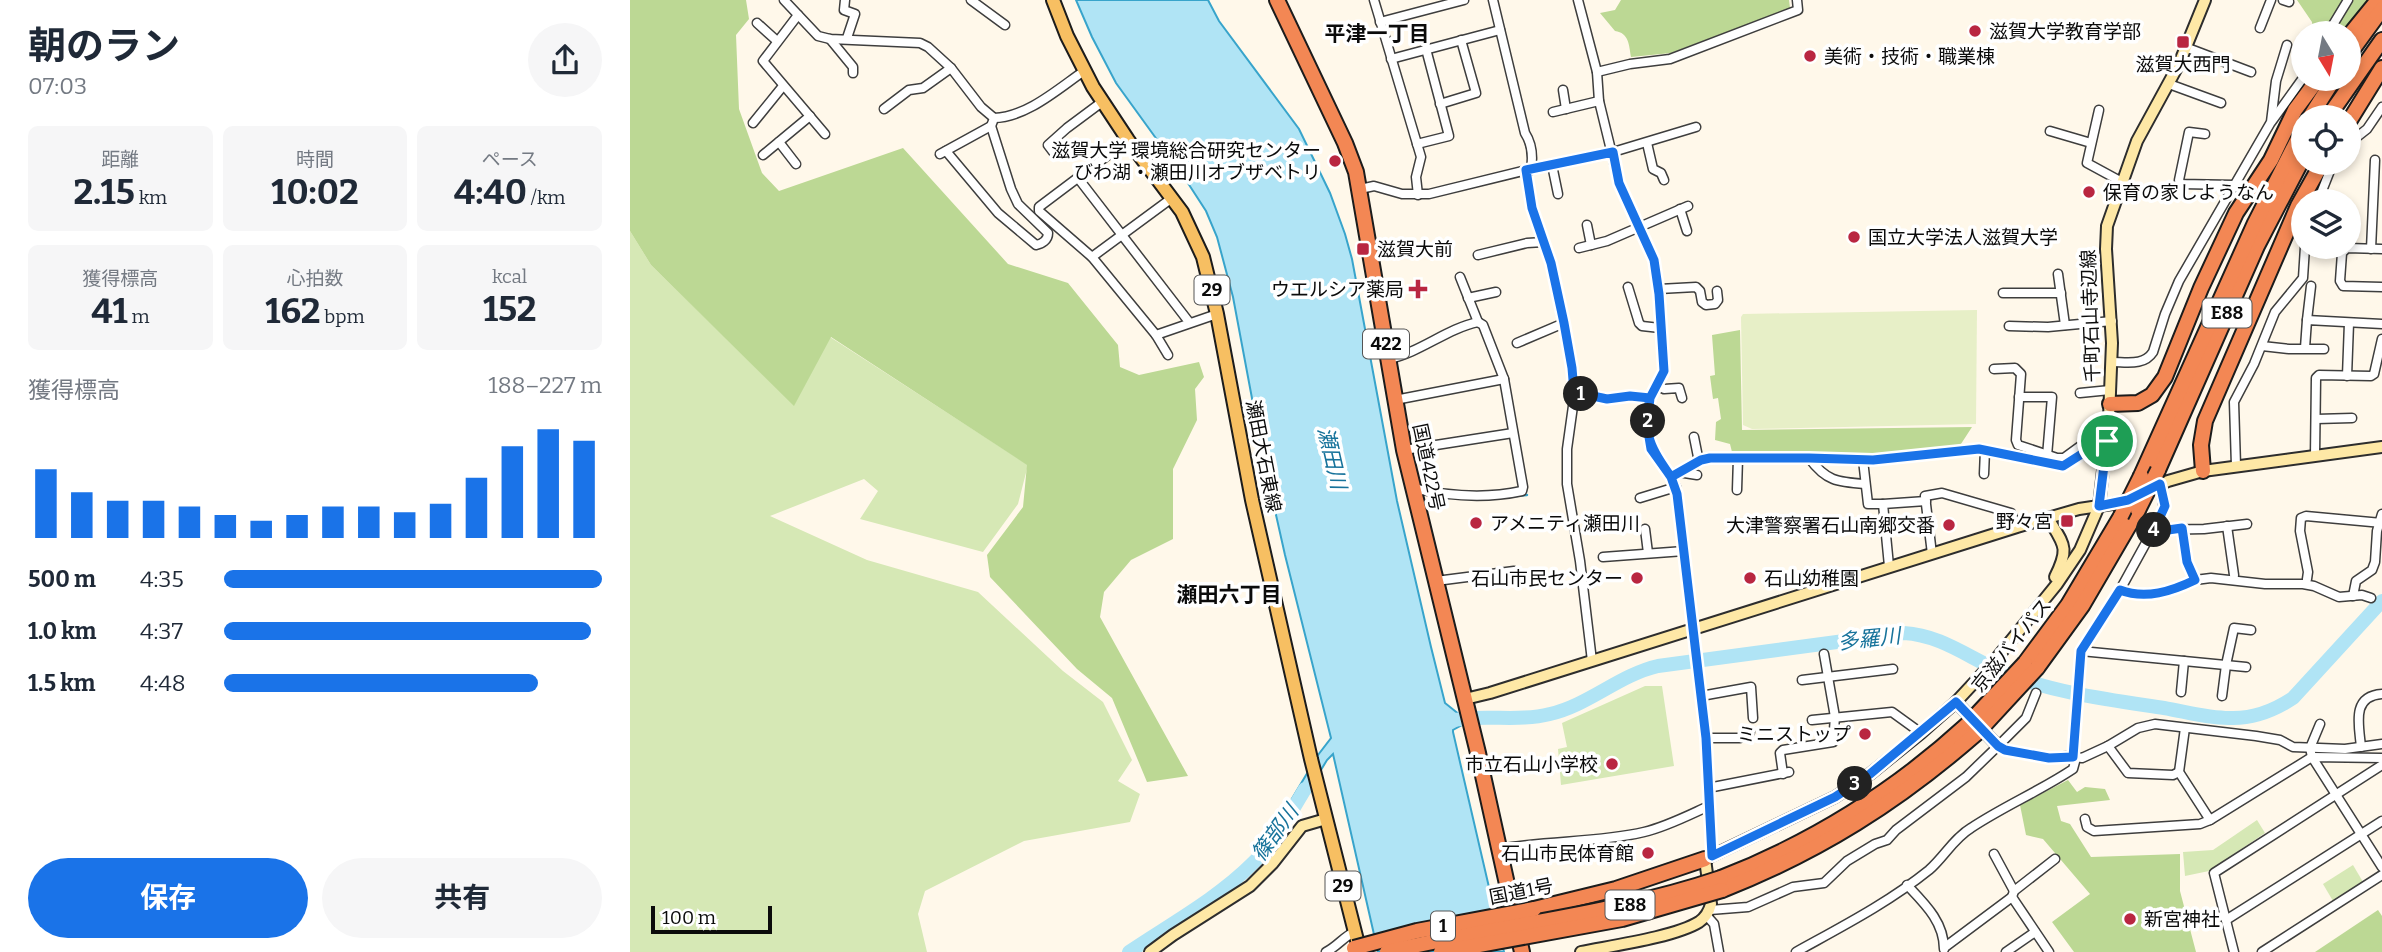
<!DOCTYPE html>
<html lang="ja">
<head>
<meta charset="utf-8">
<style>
	body { margin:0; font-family:Bitter,"Noto Sans JP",serif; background:#f6f6f7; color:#1f2937; height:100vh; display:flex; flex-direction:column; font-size:26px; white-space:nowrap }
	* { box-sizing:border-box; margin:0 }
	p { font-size:23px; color:#747a83 }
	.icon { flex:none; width:38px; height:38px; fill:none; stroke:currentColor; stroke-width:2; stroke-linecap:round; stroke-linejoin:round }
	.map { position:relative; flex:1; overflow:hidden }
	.side { display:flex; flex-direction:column; background:#fff; width:630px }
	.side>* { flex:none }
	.needle { width:46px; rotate:170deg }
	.fabs { position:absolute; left:1661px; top:21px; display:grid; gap:14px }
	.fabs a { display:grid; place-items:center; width:70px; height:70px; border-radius:50%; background:#fff; box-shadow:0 4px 10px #0003; font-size:35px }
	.scale { position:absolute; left:21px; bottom:18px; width:121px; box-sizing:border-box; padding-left:7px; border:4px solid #0b0b0b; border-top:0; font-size:19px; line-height:24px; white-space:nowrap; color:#0b0b0b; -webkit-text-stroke:5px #fff; paint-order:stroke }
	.pin { position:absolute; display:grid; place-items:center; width:60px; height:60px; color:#fff; margin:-30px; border:4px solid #fff; border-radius:50%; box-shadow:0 2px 7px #0007 }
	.km { position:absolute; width:35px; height:35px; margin:-18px; border-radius:50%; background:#222; color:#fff; font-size:19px; line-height:35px; text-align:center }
	.round { display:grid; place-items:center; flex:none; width:74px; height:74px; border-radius:37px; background:#f6f6f7 }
	.headline { display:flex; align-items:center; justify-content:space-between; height:119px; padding:0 28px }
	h1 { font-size:38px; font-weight:700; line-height:52px }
	.metrics { display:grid; grid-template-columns:repeat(3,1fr); gap:10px; height:119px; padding:7px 28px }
	.metrics div { display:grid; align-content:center; border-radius:10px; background:#f6f6f7; text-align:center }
	.metrics b { font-size:35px; font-weight:700 }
	.metrics small { font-size:19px; font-weight:400 }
	.metrics p { font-size:19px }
	.chart { height:196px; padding:14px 28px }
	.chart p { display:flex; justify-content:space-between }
	.chart svg { width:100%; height:126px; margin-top:7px; stroke:#1a73e8; stroke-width:6 }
	.primary-button { display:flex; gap:14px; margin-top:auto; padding:14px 28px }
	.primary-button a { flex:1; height:80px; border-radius:42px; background:#1a73e8; color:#fff; font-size:28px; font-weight:700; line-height:80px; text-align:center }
	.primary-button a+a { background:#f6f6f7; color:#1f2937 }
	ul { padding:0 28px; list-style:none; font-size:23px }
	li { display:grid; grid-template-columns:112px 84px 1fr; align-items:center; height:52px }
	li i { height:18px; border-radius:9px; background:#1a73e8 }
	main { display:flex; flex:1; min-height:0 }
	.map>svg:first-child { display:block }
	.green { fill:#d6e8b5 }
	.forest { fill:#bcd894 }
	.pitch { fill:#e7efc7 }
	.water { fill:#b0e4f5; stroke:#38a4cb; stroke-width:2 }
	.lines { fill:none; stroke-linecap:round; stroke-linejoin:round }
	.stream { stroke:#38a4cb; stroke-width:2.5 }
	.river { stroke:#b0e4f5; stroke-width:14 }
	.street-casing { stroke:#3e3e3e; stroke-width:11 }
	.secondary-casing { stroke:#2d2d2d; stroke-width:14 }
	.primary-casing { stroke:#1c1c1c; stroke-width:16 }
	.highway-casing { stroke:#1c1c1c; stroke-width:18 }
	.street { stroke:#fff; stroke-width:8 }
	.secondary { stroke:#fee8a6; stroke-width:10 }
	.primary { stroke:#f7bf62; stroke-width:12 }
	.highway { stroke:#f38754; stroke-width:14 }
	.highway-bridge-casing { stroke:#1c1c1c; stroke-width:18; stroke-linecap:butt }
	.highway-bridge { stroke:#f38754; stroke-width:14 }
	.route-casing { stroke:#fff; stroke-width:14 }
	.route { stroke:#1a73e8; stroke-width:9 }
	.poi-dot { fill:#b92641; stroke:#fff; stroke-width:2.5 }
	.labels { text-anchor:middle; stroke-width:7; stroke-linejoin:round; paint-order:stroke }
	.shield { fill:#fff; stroke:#545454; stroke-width:2 }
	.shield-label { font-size:18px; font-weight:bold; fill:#0b0b0b }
	.poi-label { font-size:19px; fill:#0b0b0b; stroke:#fff; text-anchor:start }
	.street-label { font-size:19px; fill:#0b0b0b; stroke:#fff }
	.neighbourhood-label { font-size:21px; font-weight:bold; fill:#0b0b0b; stroke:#fff }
	.water-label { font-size:21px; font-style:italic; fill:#17739b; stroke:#fff }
</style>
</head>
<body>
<main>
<section class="side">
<div class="headline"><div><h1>朝のラン</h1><p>07:03</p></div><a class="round"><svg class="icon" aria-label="share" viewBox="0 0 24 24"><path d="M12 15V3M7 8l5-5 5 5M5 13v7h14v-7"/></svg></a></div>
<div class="metrics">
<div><p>距離</p><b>2.15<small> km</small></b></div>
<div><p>時間</p><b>10:02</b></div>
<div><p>ペース</p><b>4:40<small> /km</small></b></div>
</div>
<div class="metrics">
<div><p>獲得標高</p><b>41<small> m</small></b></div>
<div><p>心拍数</p><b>162<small> bpm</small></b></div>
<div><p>kcal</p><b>152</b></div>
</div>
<div class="chart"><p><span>獲得標高</span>188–227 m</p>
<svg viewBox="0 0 160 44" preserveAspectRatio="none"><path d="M5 44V20M15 44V28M25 44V31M35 44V31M45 44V33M55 44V36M65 44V38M75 44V36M85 44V33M95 44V33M105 44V35M115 44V32M125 44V23M135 44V12M145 44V6M155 44V10"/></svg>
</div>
<ul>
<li><b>500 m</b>4:35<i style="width:100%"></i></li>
<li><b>1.0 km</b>4:37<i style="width:97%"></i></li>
<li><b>1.5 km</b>4:48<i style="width:83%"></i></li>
</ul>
<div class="primary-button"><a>保存</a><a>共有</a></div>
</section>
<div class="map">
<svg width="1752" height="952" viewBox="0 0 1752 952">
	<rect width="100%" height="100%" fill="#fff8ea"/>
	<g class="green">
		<path d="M0 231 21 265 164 405 200 337 398 465 388 504 353 552 230 519 248 491 234 479 140 516 237 560 348 592 433 671 473 702 502 760 488 781 510 794 500 822 394 841 295 891 288 914 297 952H0Z"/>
		<path d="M1015 686H1032L1044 766 931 785 928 749 937 747 932 723Z"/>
		<path d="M1627 820 1635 833 1579 871 1555 876 1553 852 1583 850Z"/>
		<path d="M1723 865 1733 882 1703 901 1693 884Z"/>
	</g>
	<g class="forest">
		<path d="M0 0H116L119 19 106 35 109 109 132 173 149 191 273 148 378 264 438 283 488 345 490 367 509 375 569 362 574 377 565 389 567 420 543 469V539L501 560 474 592 470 617 558 776 517 782 482 698 447 669 360 577 357 555 393 507 397 465 201 337 164 406 21 265 0 231Z"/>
		<path d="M991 0H1159L1160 8 1041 53 1001 57C999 45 999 33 985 31L970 13 985 10Z"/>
		<path d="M1667 0H1738L1712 33H1683L1682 22Z"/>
		<path d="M1110 330 1112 430 1342 427 1329 447 1245 456 1102 452 1100 444 1085 440 1086 422 1091 419 1088 398 1083 399 1080 376 1085 375 1082 335Z"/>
		<path d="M1438 780 1447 792 1455 787 1475 789 1480 800 1427 806 1431 821 1440 824 1461 857 1550 854V891L1566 952H1444L1422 922 1460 894 1413 839 1396 835 1390 805Z"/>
		<path d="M1748 910 1752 916V952H1685Z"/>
	</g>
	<path class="pitch" d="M1347 310 1346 424 1122 429 1113 425 1111 317 1113 314Z"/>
	<path class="water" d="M446 0H578L589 21 669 129 700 193 715 234 722 259 767 501 801 647 815 703 830 715 832 725 823 730V732L874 952H748L703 754 697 760 668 808 660 802 688 755 701 738 655 555 633 457 603 297 587 237 576 211 554 177 486 83 462 37Z"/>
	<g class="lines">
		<g class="stream">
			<path d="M800 496 820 498"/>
			<path d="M886 496 897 495"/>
		</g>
		<g class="river">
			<path d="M813 723C847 712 885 723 920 714 959 705 989 675 1028 666L1274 633C1311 635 1339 658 1372 672 1423 693 1481 700 1534 708 1557 712 1581 719 1603 718 1626 718 1645 710 1663 698L1752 601"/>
			<path d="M499 952C539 925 588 898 622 864 645 843 659 815 675 789"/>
		</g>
		<g class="street-casing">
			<g id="street">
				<path d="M154 0 188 36 200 39 290 43 298 47 321 68 351 107 364 118C397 117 428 89 454 71"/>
				<path d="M215 0 214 10 225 14 217 38"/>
				<path d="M341 0 375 25"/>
				<path d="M744 0 791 157 786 177 788 195"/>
				<path d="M863 0 895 133C902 144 903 157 901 169"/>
				<path d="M948 0 967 72 969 101 989 183 1024 260 1029 294 1034 371 1020 398 1017 425 1021 448 1041 476 1047 494 1076 738 1082 856"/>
				<path d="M1653 0 1659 2"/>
				<path d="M168 15 133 61 195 134"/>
				<path d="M750 22 834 0"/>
				<path d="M127 23 147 41"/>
				<path d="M1630 28 1641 0"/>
				<path d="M1698 33 1718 0"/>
				<path d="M200 39 223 67V73"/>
				<path d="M1555 47 1621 72"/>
				<path d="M761 59 870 30"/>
				<path d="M967 72 1000 64 1040 59 1168 10 1167 0"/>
				<path d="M1539 84 1591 103"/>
				<path d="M933 90 936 109"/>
				<path d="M810 104 846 93 831 40"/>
				<path d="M254 109 279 90 293 88 321 68"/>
				<path d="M1469 110 1457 163 1492 182"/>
				<path d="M923 112 969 101"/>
				<path d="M1642 121 1673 78"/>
				<path d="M123 123 153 86"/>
				<path d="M1420 131 1461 143"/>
				<path d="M1575 134 1559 132 1549 180 1551 184 1604 185"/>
				<path d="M498 140 409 207V211L462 257 526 335 587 314"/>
				<path d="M149 142 166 164"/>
				<path d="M1017 143 1023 169 1031 173 1034 180"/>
				<path d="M787 144 819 136 796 49"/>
				<path d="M1718 144 1737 129 1752 107"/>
				<path d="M316 151 368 213 406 245C412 244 418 240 418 233L388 204 381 189 361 126"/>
				<path d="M424 153 418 145 437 128 472 102"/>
				<path d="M310 154 361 126 363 121"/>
				<path d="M133 155 180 116"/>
				<path d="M922 165 928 194"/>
				<path d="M896 170 902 208 921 263 942 368 943 406 937 449V484L950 561 962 661"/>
				<path d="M448 178 559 322"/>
				<path d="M730 189 744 186 772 194H799L901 169 983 152 1066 127"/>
				<path d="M1688 201 1703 163"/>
				<path d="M1050 209 1057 231"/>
				<path d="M957 225 961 245"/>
				<path d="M949 248 977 241 1058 206"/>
				<path d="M1741 249 1745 160"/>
				<path d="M1752 249 1717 248 1712 253 1710 281 1713 286 1752 287"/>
				<path d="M848 255 897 243 914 242"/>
				<path d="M462 257 542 198"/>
				<path d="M1428 274 1435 325"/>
				<path d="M830 277 848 322"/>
				<path d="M998 287 1009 323 1012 326 1030 328"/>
				<path d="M1029 289 1066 287 1070 291 1072 302 1076 305 1085 304 1088 300 1087 291"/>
				<path d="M1373 293H1431"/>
				<path d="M838 298 866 292"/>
				<path d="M1677 320 1681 286"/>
				<path d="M1379 326 1418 327 1482 321"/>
				<path d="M526 335 538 355"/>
				<path d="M887 343 934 323"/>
				<path d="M1632 346 1659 349H1694"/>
				<path d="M1675 348 1677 320 1752 324"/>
				<path d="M759 359C791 352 816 329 848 322L853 325 874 379 893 487 892 491C855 499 818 496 782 488"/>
				<path d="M1482 362C1497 362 1514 366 1523 352L1535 314 1549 281 1641 122 1646 81 1657 45"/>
				<path d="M1364 369 1385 368 1391 374 1386 440 1388 445 1427 458H1434L1467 434 1478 433"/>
				<path d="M1717 376 1719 323"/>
				<path d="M1028 386 1034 389 1049 388 1052 398"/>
				<path d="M944 392 977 399 1000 396 1020 398"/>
				<path d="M1450 393 1480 390"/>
				<path d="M1389 397H1422L1417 456"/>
				<path d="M765 400 874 379"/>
				<path d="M1686 419 1722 418"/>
				<path d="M1064 437 1069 462"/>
				<path d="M774 450 883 433"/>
				<path d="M1685 456 1686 378 1689 375 1741 376 1744 374 1752 339"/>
				<path d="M1179 458C1196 481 1207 482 1235 484"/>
				<path d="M1233 460 1238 504H1253"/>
				<path d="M1606 466 1604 402 1624 364 1645 312 1673 278 1675 247"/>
				<path d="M1048 472 1067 475"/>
				<path d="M1354 474 1355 450"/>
				<path d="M1041 476 1071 460 1081 458H1179L1243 460 1349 449 1433 466 1469 443 1477 441"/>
				<path d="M1107 490 1108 458"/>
				<path d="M1010 498 1046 487"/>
				<path d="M1597 526 1604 575"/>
				<path d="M1551 528 1557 562 1565 580"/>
				<path d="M1015 529 1018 553"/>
				<path d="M1524 530 1574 529 1617 524"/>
				<path d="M1302 554 1295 496 1312 493 1381 513 1387 527"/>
				<path d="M973 557 1054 551"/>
				<path d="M1259 566 1253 504 1296 501"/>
				<path d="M1677 579 1678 572 1670 531 1671 518 1676 516 1752 523"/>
				<path d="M806 581 884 571"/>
				<path d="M1490 590 1506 594 1526 593 1539 591 1565 580 1581 578 1635 584H1673L1684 586 1709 597 1732 595 1741 598"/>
				<path d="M1723 596 1726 581 1742 570 1745 562 1747 531 1752 514"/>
				<path d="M1451 651 1616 667"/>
				<path d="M1172 680 1263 669"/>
				<path d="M1551 692 1554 661"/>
				<path d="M1071 696 1121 687 1123 718"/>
				<path d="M1592 696 1596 665 1604 628 1621 630"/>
				<path d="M1182 720 1262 712 1291 733"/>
				<path d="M1690 724 1680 748 1682 757 1752 867"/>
				<path d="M1555 728 1549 772 1580 820"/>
				<path d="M1076 738H1110L1120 732"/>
				<path d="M1368 746 1375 750 1419 758 1438 756 1452 758 1478 746 1508 728 1525 724 1626 736 1650 740 1663 747 1715 749 1752 744"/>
				<path d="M1478 746 1498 773 1543 775 1549 772"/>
				<path d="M1731 747C1729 725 1721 696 1752 694"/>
				<path d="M1443 757 1451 651 1490 590 1534 510 1530 484"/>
				<path d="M1153 774 1150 753 1153 750 1203 742 1205 717 1194 654"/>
				<path d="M1078 788 1159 772"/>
				<path d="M1455 819 1457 827 1464 831 1570 824 1580 820 1682 757 1752 758"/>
				<path d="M870 849C918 840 967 843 1014 832 1036 827 1059 815 1079 806"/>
				<path d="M1364 854 1384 891"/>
				<path d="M1277 885C1295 904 1314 922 1314 949"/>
				<path d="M1382 897 1384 891 1425 859"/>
				<path d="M1080 910 1118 907 1163 887 1194 883 1217 861 1245 844 1257 840 1266 830 1336 777 1368 746 1396 718 1406 693"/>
				<path d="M1076 915 1084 924 1089 952"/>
				<path d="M1596 920 1752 821"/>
				<path d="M1315 947 1382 897 1419 952"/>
				<path d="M696 952C708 946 714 936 726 931"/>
				<path d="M1166 952C1211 927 1258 903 1299 870 1314 857 1324 838 1341 828 1374 806 1410 791 1443 769L1446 758"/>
				<path d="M1376 952 1405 932"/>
				<path d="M1604 952 1584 873 1752 765"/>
				<path d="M1632 952 1752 875"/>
			</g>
		</g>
		<g class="secondary-casing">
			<g id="secondary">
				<path d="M1517 491 1538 481 1573 471 1752 447"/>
				<path d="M1418 518C1434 545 1440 547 1425 577"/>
				<path d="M835 699 860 693 1387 527 1449 509 1489 503 1502 498"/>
				<path d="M1326 702 1368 746"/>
				<path d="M520 952 543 935 620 886 643 863 672 826 696 819"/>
				<path d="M951 952C980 946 1045 937 1069 922 1075 918 1079 912 1081 904L1075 859 1205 797 1240 774 1291 733 1326 702 1366 659 1427 584 1450 550 1469 506 1479 417 1482 343 1476 249 1477 226 1507 141 1549 64 1575 0"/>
			</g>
		</g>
		<g class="primary-casing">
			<path id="primary" d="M423 0 437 36 463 87 498 140 552 212 573 257 587 314 622 500 681 759 730 952"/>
		</g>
		<g class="highway-casing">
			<g id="highway">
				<path d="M647 0 715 143 726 172 774 450 848 753 892 952"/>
				<path d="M1718 37 1748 0"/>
				<path d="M1718 56 1752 9"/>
				<path d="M1680 117 1704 79"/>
				<path d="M1698 117 1752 40"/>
				<path d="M1718 123 1752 68"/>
				<path d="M1480 404 1508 403 1522 395 1535 377 1571 288 1606 213 1641 160 1665 110 1688 79"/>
				<path d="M1528 470 1627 246 1673 158"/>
				<path d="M1573 471 1571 445 1575 421 1668 206 1692 163"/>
				<path d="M1511 476 1625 223 1673 129"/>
				<path d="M1395 663 1438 605 1491 516"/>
				<path d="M1407 668 1452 606 1508 510"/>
				<path d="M1091 878C1183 842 1265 791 1338 724"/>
				<path d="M1092 890C1189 852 1268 802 1347 733"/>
				<path d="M904 909 986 889 1075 859"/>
			</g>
		</g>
		<use href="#street" class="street"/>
		<use href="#secondary" class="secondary"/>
		<use href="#primary" class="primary"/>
		<use href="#highway" class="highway"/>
		<g class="highway-bridge-casing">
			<g id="highway-bridge">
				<path d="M1508 510 1528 470"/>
				<path d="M1491 516 1511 476"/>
				<path d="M1338 724 1395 663"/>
				<path d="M1347 733 1407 668"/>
				<path d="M724 948 787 931 904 909"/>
				<path d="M757 952C868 925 982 915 1091 878"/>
				<path d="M811 952 992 919 1092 890"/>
			</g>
		</g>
		<use href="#highway-bridge" class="highway-bridge"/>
	</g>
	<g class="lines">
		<g class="route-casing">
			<path id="route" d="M1477 441 1469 443 1433 466 1349 449 1243 460 1179 458H1080L1071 460 1041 477C1021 448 1012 435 1020 398L1000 396 977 399 944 392 942 368 934 323 921 263 902 208 896 170 983 152 989 183 1024 260 1029 294 1034 371 1020 398 1017 425 1021 449 1041 477 1047 494 1076 738 1082 856 1205 797 1240 774 1326 702 1368 746 1375 750 1419 758 1443 757 1451 651 1490 590C1516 600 1542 591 1565 580L1557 562 1552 528 1531 531 1524 530 1535 506 1530 484 1498 500 1469 506 1477 441"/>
		</g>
		<use href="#route" class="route"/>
	</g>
	<g class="poi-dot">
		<circle cx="1345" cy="31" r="7"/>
		<rect x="1546" y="35" width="14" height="14" rx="3.5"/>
		<circle cx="1180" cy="56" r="7"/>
		<circle cx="705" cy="161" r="7"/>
		<circle cx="1459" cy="192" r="7"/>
		<circle cx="1224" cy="237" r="7"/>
		<rect x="726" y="242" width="14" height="14" rx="3.5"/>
		<path d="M784.5 278.5h7v7h7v7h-7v7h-7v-7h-7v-7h7z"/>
		<rect x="1430" y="514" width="14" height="14" rx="3.5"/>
		<circle cx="846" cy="523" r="7"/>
		<circle cx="1319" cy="525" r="7"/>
		<circle cx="1007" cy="578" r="7"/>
		<circle cx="1120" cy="578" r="7"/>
		<circle cx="1235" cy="734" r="7"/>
		<circle cx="982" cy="764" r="7"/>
		<circle cx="1018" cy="853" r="7"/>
		<circle cx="1500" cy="919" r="7"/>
	</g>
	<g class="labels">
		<g class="shield">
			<rect x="564.5" y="275.5" width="35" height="29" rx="5"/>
			<rect x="1572.5" y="298.5" width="49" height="29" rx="5"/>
			<rect x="733" y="329.5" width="46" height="29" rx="5"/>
			<rect x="695.5" y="871.5" width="35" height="29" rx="5"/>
			<rect x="975.5" y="890.5" width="49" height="29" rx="5"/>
			<rect x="801" y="911.5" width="24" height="29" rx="5"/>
		</g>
		<g class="shield-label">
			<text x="582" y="296">29</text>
			<text x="1597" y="319">E88</text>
			<text x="756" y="350">422</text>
			<text x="713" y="892">29</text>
			<text x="1000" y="911">E88</text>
			<text x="813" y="932">1</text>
		</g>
		<g class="poi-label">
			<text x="1359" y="38">滋賀大学教育学部</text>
			<text x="1194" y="63">美術・技術・職業棟</text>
			<text x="1553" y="71" text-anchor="middle">滋賀大西門</text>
			<text x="691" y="157" text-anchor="end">滋賀大学 環境総合研究センター<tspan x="691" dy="22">びわ湖・瀬田川オブザベトリ</tspan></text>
			<text x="1473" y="199">保育の家しようなん</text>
			<text x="1238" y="244">国立大学法人滋賀大学</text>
			<text x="747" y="256">滋賀大前</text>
			<text x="774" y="296" text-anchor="end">ウエルシア薬局</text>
			<text x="1423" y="528" text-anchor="end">野々宮</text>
			<text x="860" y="530">アメニティ瀬田川</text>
			<text x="1305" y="532" text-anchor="end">大津警察署石山南郷交番</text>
			<text x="993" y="585" text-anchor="end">石山市民センター</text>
			<text x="1134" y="585">石山幼稚園</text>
			<text x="1221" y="741" text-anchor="end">ミニストップ</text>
			<text x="968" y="771" text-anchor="end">市立石山小学校</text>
			<text x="1004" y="860" text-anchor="end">石山市民体育館</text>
			<text x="1514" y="926">新宮神社</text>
		</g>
		<g class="street-label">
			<text transform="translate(1460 316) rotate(-92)" y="7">千町石山寺辺線</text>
			<text transform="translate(634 456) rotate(79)" y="7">瀬田大石東線</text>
			<text transform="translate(799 467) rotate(78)" y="7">国道422号</text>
			<text transform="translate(1381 645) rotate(-51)" y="7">京滋バイパス</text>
			<text transform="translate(891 891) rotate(-11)" y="7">国道1号</text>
		</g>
		<g class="neighbourhood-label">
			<text x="747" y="41">平津一丁目</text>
			<text x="599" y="602">瀬田六丁目</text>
		</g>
		<g class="water-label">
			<text transform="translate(702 458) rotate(77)" y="7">瀬田川</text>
			<text transform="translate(1239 639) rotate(-6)" y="7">多羅川</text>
			<text transform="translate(645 833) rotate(-54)" y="7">篠部川</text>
		</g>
	</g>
</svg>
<div class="fabs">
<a><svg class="needle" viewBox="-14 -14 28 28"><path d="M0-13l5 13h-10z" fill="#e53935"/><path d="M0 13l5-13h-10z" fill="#747a83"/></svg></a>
<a><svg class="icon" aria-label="locate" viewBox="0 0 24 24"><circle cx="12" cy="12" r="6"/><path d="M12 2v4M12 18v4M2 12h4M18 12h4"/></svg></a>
<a><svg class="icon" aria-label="layers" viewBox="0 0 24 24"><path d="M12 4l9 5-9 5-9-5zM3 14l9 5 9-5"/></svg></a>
</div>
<div class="scale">100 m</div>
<div class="pin" style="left:1477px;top:441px;background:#1e9e55"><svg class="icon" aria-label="arrive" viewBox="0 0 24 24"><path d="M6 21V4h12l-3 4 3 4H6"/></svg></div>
<b class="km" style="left:951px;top:394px">1</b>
<b class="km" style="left:1018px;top:421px">2</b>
<b class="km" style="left:1225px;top:784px">3</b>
<b class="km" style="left:1524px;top:530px">4</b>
</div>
</main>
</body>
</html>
